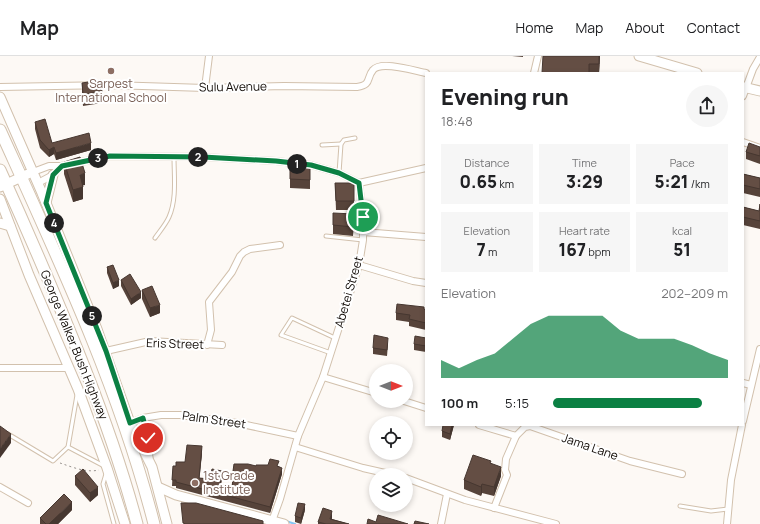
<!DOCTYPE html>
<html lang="en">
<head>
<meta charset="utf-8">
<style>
	body { margin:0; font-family:Manrope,sans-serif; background:#f6f6f6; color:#202124; height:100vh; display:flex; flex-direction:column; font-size:15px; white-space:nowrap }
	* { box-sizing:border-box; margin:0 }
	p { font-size:13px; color:#757577 }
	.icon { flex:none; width:22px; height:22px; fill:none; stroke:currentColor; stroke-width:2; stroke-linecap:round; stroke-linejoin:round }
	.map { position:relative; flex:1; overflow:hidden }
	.side { position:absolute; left:425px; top:16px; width:319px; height:354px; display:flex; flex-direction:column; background:#fff; border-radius:0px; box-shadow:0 2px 6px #0003 }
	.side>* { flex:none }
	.needle { width:26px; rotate:90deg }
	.fabs { position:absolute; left:369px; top:308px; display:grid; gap:8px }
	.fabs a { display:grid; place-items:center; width:44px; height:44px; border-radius:50%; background:#fff; box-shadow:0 2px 6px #0003; font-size:20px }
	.pin { position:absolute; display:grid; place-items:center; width:34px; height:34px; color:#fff; margin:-17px; border:2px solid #fff; border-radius:50%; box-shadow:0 1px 4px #0007 }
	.km { position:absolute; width:20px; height:20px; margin:-10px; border-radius:50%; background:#222; color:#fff; font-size:11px; line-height:20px; text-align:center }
	.round { display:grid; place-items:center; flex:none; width:42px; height:42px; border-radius:21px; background:#f6f6f6 }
	.summary { display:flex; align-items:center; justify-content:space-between; height:68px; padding:0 16px }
	h1 { font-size:22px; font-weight:800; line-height:30px }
	.stats { display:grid; grid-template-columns:repeat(3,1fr); gap:6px; height:68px; padding:4px 16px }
	.stats div { display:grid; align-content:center; border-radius:0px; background:#f6f6f6; text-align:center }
	.stats b { font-size:17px; font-weight:800 }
	.stats small { font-size:11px; font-weight:400 }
	.stats p { font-size:11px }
	.chart { height:112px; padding:8px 16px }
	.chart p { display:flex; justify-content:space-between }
	.chart svg { width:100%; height:72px; margin-top:4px; fill:#0b8043; opacity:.7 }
	ul { padding:0 16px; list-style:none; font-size:13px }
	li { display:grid; grid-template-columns:64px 48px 1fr; align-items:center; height:30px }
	li i { height:10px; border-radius:5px; background:#0b8043 }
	header { display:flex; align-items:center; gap:24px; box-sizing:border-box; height:56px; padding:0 20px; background:#fff; border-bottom:1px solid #e0e0e0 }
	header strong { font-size:19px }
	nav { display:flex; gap:22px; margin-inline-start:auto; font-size:14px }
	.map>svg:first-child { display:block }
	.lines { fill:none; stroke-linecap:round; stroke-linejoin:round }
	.stream { stroke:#82c6f5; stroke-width:2 }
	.lane-casing { stroke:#d2c1ad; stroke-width:5 }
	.street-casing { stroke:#d2c1ad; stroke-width:8 }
	.secondary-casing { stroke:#d2c1ad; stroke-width:11 }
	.highway-casing { stroke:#d2c1ad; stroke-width:13 }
	.path { stroke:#97928e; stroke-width:1; stroke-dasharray:2 3; stroke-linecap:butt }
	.lane { stroke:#fff; stroke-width:3 }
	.street { stroke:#fff; stroke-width:6 }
	.secondary { stroke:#fff; stroke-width:9 }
	.highway { stroke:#fff; stroke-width:11 }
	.wall { fill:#56433a }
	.shaded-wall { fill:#463730 }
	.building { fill:#644e44; stroke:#463730 }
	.route-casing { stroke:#fff; stroke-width:8 }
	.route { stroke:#0b8043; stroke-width:5 }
	.education-dot { fill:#8d6e63; stroke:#fff; stroke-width:1.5 }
	.labels { text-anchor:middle; stroke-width:4; stroke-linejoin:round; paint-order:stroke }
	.education-label { font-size:12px; fill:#785e54; stroke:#fff }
	.street-label { font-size:12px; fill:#100a05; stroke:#fff }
</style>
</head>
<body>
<header>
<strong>Map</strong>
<nav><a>Home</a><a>Map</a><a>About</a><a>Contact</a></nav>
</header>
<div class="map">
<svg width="760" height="468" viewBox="0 0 760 468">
	<rect width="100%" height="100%" fill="#fdf9f5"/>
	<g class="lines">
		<path class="stream" d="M286 465 295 468"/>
		<g class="lane-casing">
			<g id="lane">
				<path d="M322 89 341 88"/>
				<path d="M339 117 341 88 344 84 355 82"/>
				<path d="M326 180 363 184"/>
				<path d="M155 182C160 175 166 168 169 161 177 143 174 120 174 101"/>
				<path d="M331 297 281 279 292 262 335 282"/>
				<path d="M143 362 151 401"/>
				<path d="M8 378 53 405 68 391 77 339"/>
				<path d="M68 391 104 410"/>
				<path d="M106 418 103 428 114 468"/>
				<path d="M680 450 711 455 728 453"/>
			</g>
		</g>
		<g class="street-casing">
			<g id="street">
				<path d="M534 17 538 0"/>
				<path d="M0 31 111 29 205 32 284 30 357 31C372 29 366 22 373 14 381 4 415 15 426 17"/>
				<path d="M205 32 209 0"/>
				<path d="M743 40 753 13 760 1"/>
				<path d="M743 86 760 92"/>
				<path d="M33 116 49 110H62L110 100 203 101 276 105 311 109 339 117 359 127"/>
				<path d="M38 127 53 119 62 110"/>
				<path d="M359 127 426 112"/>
				<path d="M363 176 426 181"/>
				<path d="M359 209 413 225 426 227"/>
				<path d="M207 289 211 274 209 246 232 216 240 200 244 196 250 193 280 189"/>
				<path d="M106 295 150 285 222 289"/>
				<path d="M0 312H69"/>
				<path d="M323 321 376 337"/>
				<path d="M743 327 751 329"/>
				<path d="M404 345 426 352"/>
				<path d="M743 365 760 293"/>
				<path d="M130 367 143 362 161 359H180L237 367 298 380"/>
				<path d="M479 369 516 380"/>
				<path d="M295 391 363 412 394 419"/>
				<path d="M406 422 465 444 556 468"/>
				<path d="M0 431 28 447"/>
				<path d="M494 452 507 419 505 414 506 403 516 380 525 371 530 370 630 405 682 418"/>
				<path d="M271 468 280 443 298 380 323 321 359 209 363 184V161L359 127"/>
				<path d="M441 468 447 438"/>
				<path d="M727 468 731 424 742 369"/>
			</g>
		</g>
		<g class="secondary-casing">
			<g id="secondary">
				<path d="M639 0 697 17"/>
				<path d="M743 31 760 35"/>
				<path d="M0 41 42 137 97 273 130 367 152 411 167 468"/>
				<path d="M0 131 28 118"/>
				<path d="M0 143 29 219 78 333 107 412 125 468"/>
				<path d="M46 147 53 119"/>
				<path d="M0 167 10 170"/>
				<path d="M158 431 176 439 284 468"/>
			</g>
		</g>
		<g class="highway-casing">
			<g id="highway">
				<path d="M0 74C58 202 119 331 154 468"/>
				<path d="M0 114C30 180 58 245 85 313 105 364 123 415 137 468"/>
			</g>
		</g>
		<path class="path" d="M60 407C72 411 86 417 99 414"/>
		<use href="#lane" class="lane"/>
		<use href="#street" class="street"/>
		<use href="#secondary" class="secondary"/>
		<use href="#highway" class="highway"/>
	</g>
	<g class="wall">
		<path d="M512 0H523V1Z"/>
		<path d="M600 0 599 17H542Z"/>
		<path d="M82 27 102 36V47L83 50 82 38Z"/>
		<path d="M35 66 52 87 91 94 56 104 54 98 49 101 40 92 35 73Z"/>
		<path d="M760 91V108L746 103V96Z"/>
		<path d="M64 106 85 129H83V143L73 146 64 118Z"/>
		<path d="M290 111 310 112V133L290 132Z"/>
		<path d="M743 118 760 122V141L743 137Z"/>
		<path d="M335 127H354V154H336Z"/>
		<path d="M760 148V173L743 169V151L759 155Z"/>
		<path d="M333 157 354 167 353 180 333 178Z"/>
		<path d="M107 211 119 230 113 233 107 217Z"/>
		<path d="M121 224 141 242 131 249 121 230Z"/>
		<path d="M142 234 160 257 150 261 142 243Z"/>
		<path d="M424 253 426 254V274L409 270V266L396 264V257Z"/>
		<path d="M426 282V296L414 294V288Z"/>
		<path d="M388 288 387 300 373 298V292Z"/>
		<path d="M454 369 450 384 442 381V375Z"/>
		<path d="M202 397 199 422 210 423 222 422 221 428 232 431 233 421 234 408 256 410H279L282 418 270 457 176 432V430H172L173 410H176L185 406Z"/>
		<path d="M491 407 501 420 494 440 482 437 481 440 464 433V424Z"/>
		<path d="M75 420 98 439 90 446 75 429Z"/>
		<path d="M72 454 58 468H40V462Z"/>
		<path d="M305 454 301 468 295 466V460Z"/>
		<path d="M332 462V463L349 468H318V466Z"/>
	</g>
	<g class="shaded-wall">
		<path d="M599 0H600L599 17Z"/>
		<path d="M91 87V94L56 104V97Z"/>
		<path d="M54 91V98L49 101V94Z"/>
		<path d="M85 117V129L80 130V119Z"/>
		<path d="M83 131V143L73 146V134Z"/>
		<path d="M119 224V230L113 233V227Z"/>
		<path d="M141 236V242L131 249V243Z"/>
		<path d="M160 249V257L150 261V252Z"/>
		<path d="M452 369H454L450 384V378Z"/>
		<path d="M11 378V387L0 402V393Z"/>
		<path d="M202 390V397L199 428V422Z"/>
		<path d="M501 411V420L494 440V431Z"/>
		<path d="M282 412V418L270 457V451Z"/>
		<path d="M222 415V422L220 435V428Z"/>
		<path d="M482 428V437L481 440V431Z"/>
		<path d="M98 431V439L90 446V437Z"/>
		<path d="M72 446V454L58 468H49Z"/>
		<path d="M305 448V454L301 468V462Z"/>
		<path d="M332 455V462L330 468V463Z"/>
	</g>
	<g class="building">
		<path d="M543 0H599V8H589V17H542Z"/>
		<path d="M101 24 102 36 83 38 82 27Z"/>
		<path d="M45 63 52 87 89 77 91 87 56 97 54 91 49 94 40 84 35 66Z"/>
		<path d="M749 87 760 91V100L746 96Z"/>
		<path d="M80 101 85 117 80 119 83 131 73 134 64 106Z"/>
		<path d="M290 111 310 112V124L290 123Z"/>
		<path d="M743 118 760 122V133L743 129Z"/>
		<path d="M335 127H354V145H336Z"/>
		<path d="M760 148V165L743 161V151L759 155Z"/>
		<path d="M333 157 354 158 353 171 333 169Z"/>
		<path d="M113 209 119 224 113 227 107 211Z"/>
		<path d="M130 218 141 236 131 243 121 224Z"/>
		<path d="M152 230 160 249 150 252 142 234Z"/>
		<path d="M397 248 424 251V253L426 254V267L409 263 410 259 396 257Z"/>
		<path d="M374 279 388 282 387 294 373 292Z"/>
		<path d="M415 280 426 282V290L414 288Z"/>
		<path d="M443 369H452L450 378 442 375Z"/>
		<path d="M0 370 11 378 0 393Z"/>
		<path d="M187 389 202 390 199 422 210 423 212 413 222 415 220 428 232 431 234 415H233L234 408H248L256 410V409H268L270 403 279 405 277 410 282 412 270 451 176 426V424H172L173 410H176V406H185Z"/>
		<path d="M473 399 491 405 490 407 501 411 494 431 482 428 481 431 464 424Z"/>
		<path d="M83 413 98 431 90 437 75 420Z"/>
		<path d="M64 438 72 446 49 468H46L40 462Z"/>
		<path d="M181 447H196L263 465V468H184V467H183Z"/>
		<path d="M298 447 305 448 301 462 295 460Z"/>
		<path d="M323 452 332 455 330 463 349 468H326L318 466Z"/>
		<path d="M378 459 408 468H367L368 463 376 466Z"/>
		<path d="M415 465 429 468H414Z"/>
	</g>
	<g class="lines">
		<g class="route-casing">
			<path id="route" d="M148 382 143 362 130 367 106 295 46 147 53 119 62 110 110 100 203 101 276 105 311 109 339 117 359 127 363 161"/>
		</g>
		<use href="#route" class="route"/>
	</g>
	<g class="education-dot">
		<circle cx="111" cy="15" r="4"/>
		<circle cx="195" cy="427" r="4"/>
	</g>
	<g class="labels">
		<g class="education-label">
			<text x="111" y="32">Sarpest<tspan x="111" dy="14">International School</tspan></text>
			<text x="203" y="424" text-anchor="start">1st Grade<tspan x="203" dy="14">Institute</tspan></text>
		</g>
		<g class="street-label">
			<text transform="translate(233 31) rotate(-1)" y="4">Sulu Avenue</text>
			<text transform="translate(349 236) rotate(-74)" y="4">Abetei Street</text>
			<text transform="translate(175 288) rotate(2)" y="4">Eris Street</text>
			<text transform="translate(74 289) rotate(68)" y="4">George Walker Bush Highway</text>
			<text transform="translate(214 364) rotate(8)" y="4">Palm Street</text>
			<text transform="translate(590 391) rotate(19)" y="4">Jama Lane</text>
		</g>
	</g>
</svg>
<div class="fabs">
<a><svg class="needle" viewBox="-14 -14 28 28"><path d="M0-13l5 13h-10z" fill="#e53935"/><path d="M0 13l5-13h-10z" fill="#757577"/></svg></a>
<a><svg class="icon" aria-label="locate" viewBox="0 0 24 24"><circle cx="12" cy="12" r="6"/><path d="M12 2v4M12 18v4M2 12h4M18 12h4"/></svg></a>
<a><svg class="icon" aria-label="layers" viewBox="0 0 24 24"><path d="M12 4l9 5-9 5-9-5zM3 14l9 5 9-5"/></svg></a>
</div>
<div class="pin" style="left:363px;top:161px;background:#1e9e55"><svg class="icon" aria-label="arrive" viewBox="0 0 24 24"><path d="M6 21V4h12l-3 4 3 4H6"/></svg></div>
<div class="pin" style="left:148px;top:382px;background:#d93025"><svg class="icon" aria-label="check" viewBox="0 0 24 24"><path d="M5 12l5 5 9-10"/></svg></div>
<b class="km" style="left:297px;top:108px">1</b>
<b class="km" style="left:198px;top:101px">2</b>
<b class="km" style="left:98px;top:102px">3</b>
<b class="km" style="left:54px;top:167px">4</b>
<b class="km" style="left:92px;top:260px">5</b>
<section class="side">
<div class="summary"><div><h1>Evening run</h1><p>18:48</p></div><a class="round"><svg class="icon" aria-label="share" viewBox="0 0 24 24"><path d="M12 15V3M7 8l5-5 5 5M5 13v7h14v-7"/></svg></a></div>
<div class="stats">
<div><p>Distance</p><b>0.65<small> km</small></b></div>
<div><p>Time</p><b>3:29</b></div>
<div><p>Pace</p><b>5:21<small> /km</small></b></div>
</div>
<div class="stats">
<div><p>Elevation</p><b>7<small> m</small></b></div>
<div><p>Heart rate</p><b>167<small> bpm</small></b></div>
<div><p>kcal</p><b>51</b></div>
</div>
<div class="chart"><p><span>Elevation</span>202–209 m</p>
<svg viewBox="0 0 160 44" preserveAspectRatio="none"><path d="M0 44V33L10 38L20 33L30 29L40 20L50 11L60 6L70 6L80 6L90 6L100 15L110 20L120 20L130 20L140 24L150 29L160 33V44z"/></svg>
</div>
<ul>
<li><b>100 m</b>5:15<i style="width:85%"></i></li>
</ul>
</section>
</div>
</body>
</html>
